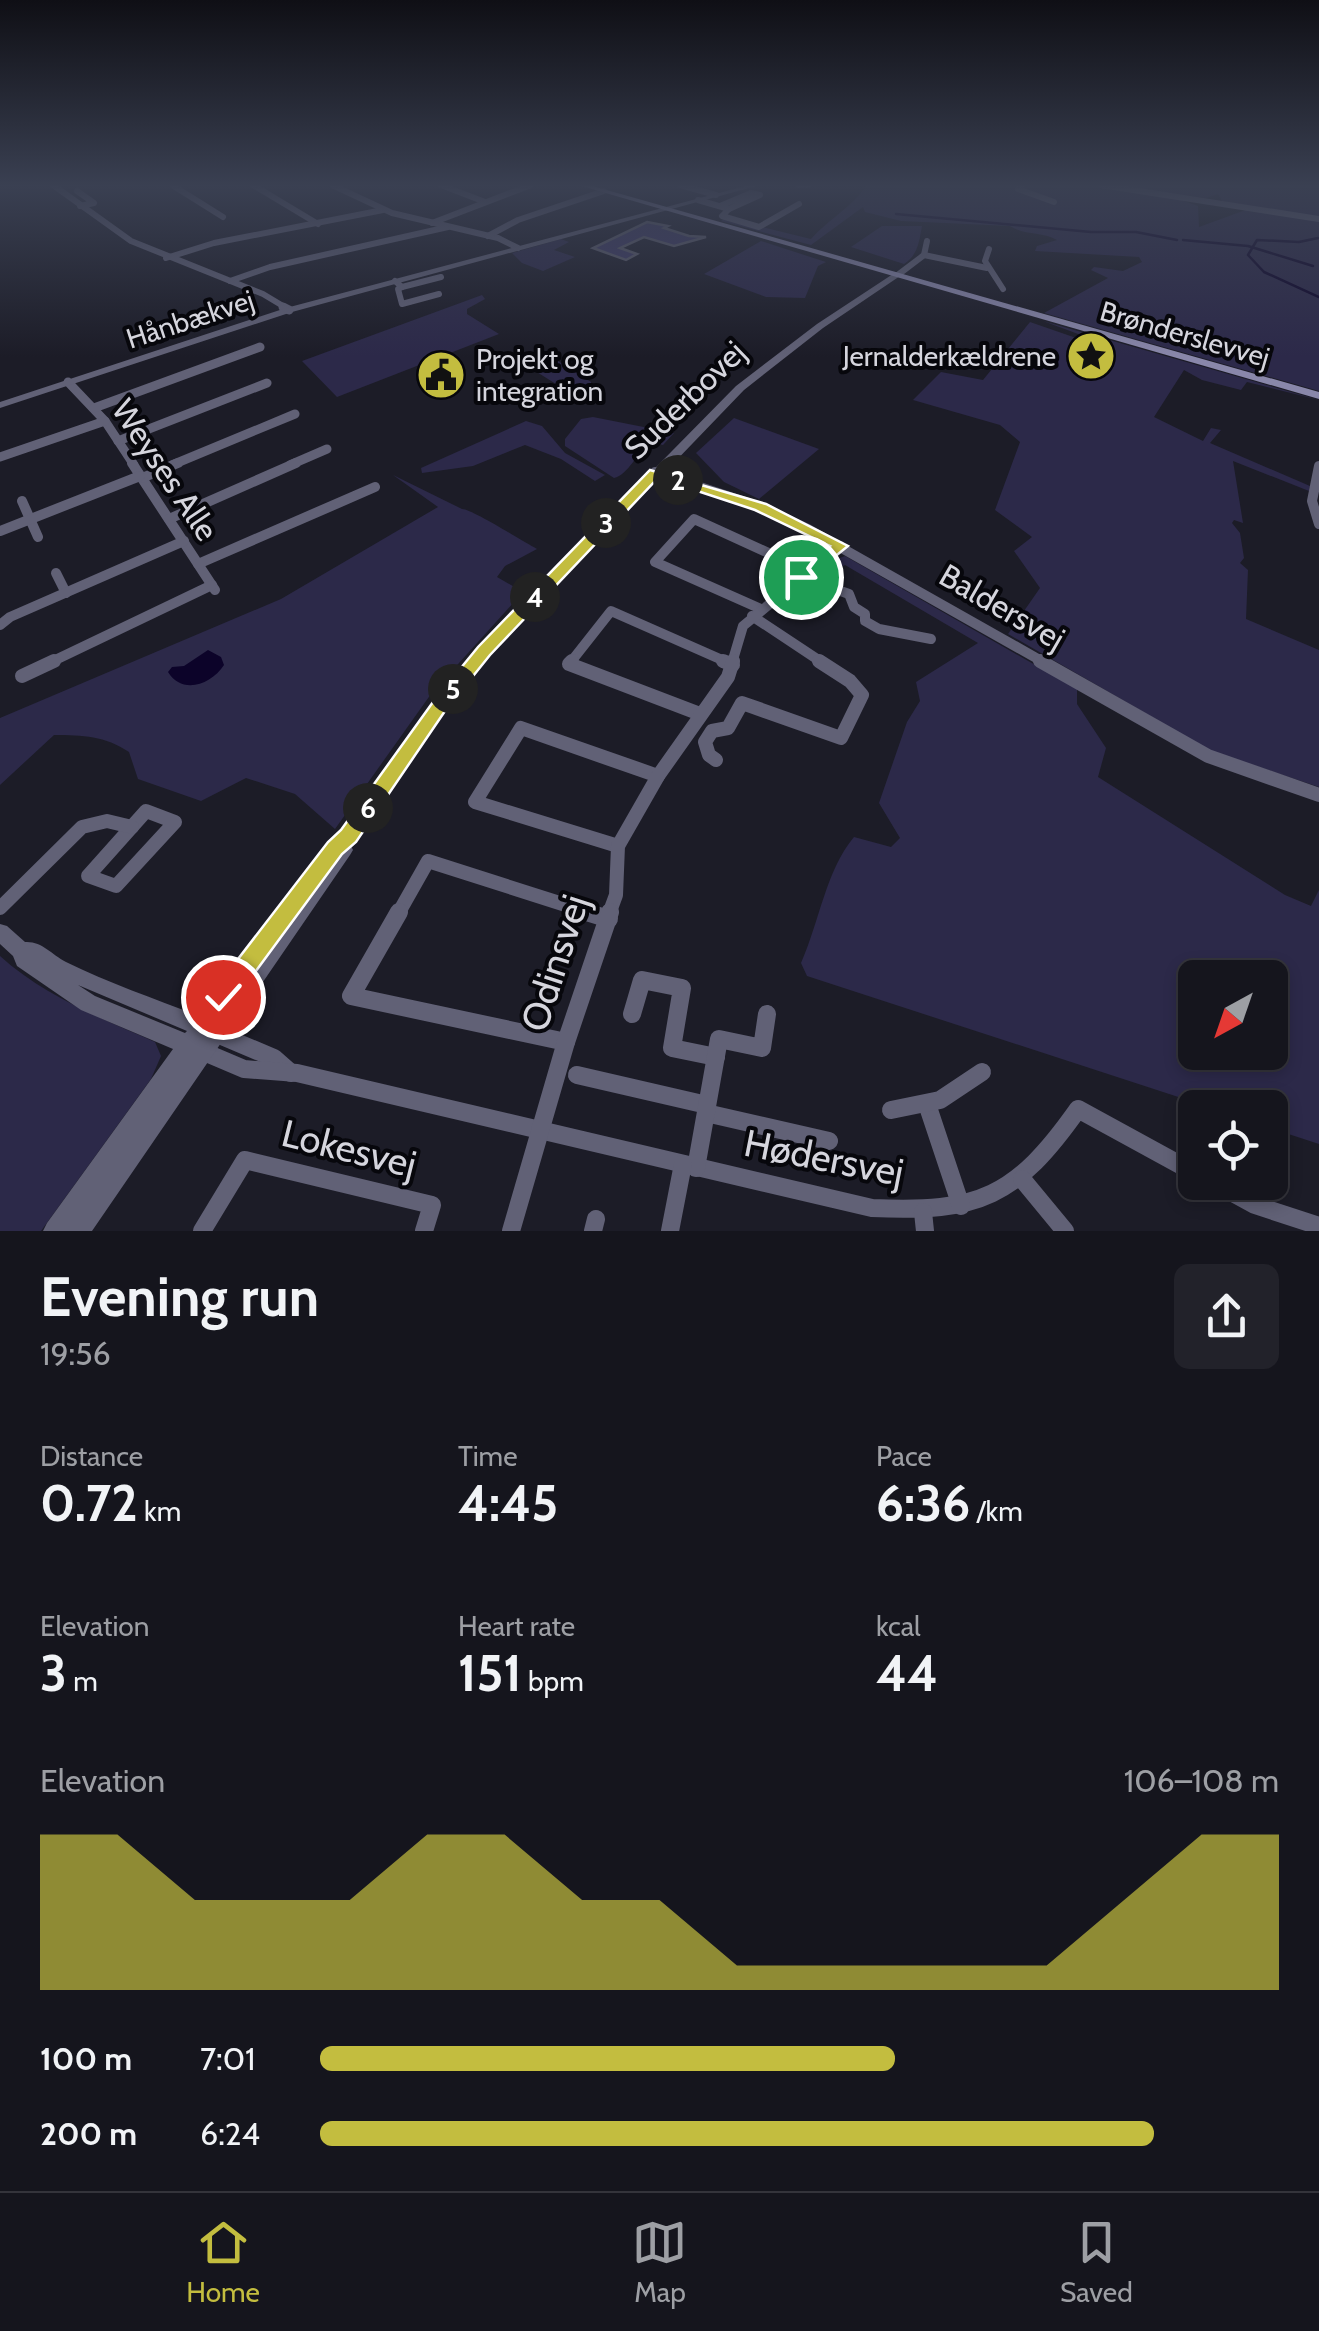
<!DOCTYPE html>
<html lang="en">
<head>
<meta charset="utf-8">
<style>
	body { margin:0; font-family:Cabin,sans-serif; background:#22222a; color:#f1f3f6; height:100vh; display:flex; flex-direction:column; font-size:38px; white-space:nowrap }
	* { box-sizing:border-box; margin:0 }
	p { font-size:32px; color:#9d9fa4 }
	.icon { flex:none; width:55px; height:55px; fill:none; stroke:currentColor; stroke-width:2; stroke-linecap:round; stroke-linejoin:round }
	.map { position:relative; height:1231px; overflow:hidden }
	.panel { display:flex; flex-direction:column; background:#15151d; flex:1 }
	.panel>* { flex:none }
	.needle { width:65px; rotate:220deg }
	.buttons { position:absolute; left:1178px; top:960px; display:grid; gap:20px }
	.buttons a { display:grid; place-items:center; width:110px; height:110px; border-radius:15px; background:#15151d; box-shadow:0 5px 15px #0003,0 0 0 2px #34343b; font-size:50px }
	.pin { position:absolute; display:grid; place-items:center; width:85px; height:85px; color:#fff; margin:-42px; border:5px solid #fff; border-radius:50%; box-shadow:0 2px 10px #0007 }
	.km { position:absolute; width:50px; height:50px; margin:-25px; border-radius:50%; background:#222; color:#fff; font-size:28px; line-height:50px; text-align:center }
	.round { display:grid; place-items:center; flex:none; width:105px; height:105px; border-radius:15px; background:#22222a }
	.head { display:flex; align-items:center; justify-content:space-between; height:170px; padding:0 40px }
	h1 { font-size:55px; font-weight:800; line-height:75px }
	.metrics { display:grid; grid-template-columns:repeat(3,1fr); gap:15px; height:170px; padding:10px 40px }
	.metrics div { display:grid; align-content:center }
	.metrics b { font-size:50px; font-weight:800 }
	.metrics small { font-size:28px; font-weight:400 }
	.metrics p { font-size:28px }
	.chart { height:280px; padding:20px 40px }
	.chart p { display:flex; justify-content:space-between }
	.chart svg { width:100%; height:180px; margin-top:10px; fill:#c3bd3f; opacity:.7 }
	ul { padding:0 40px; list-style:none; font-size:32px }
	li { display:grid; grid-template-columns:160px 120px 1fr; align-items:center; height:75px }
	li i { height:25px; border-radius:12px; background:#c3bd3f }
	.tab-bar { display:flex; justify-content:space-around; align-items:center; height:140px; border-top:2px solid #34343b; background:#15151d; font-size:28px; color:#9d9fa4 }
	.tab-bar a { display:grid; justify-items:center; gap:5px }
	.tab-bar .current { color:#c3bd3f }
	.map>svg:first-child { display:block }
	.green { fill:#2c2949; fill-rule:evenodd }
	.water { fill:#0c0329 }
	.lines { fill:none; stroke-linecap:round; stroke-linejoin:round }
	.stream { stroke:#0c0329; stroke-width:2.5 }
	.building { fill:#3f3a67; stroke:#5f5f6d; stroke-width:2.5 }
	.minor-far4 { stroke:#616176; stroke-width:6 }
	.minor-far3 { stroke:#616176; stroke-width:9 }
	.minor-far2 { stroke:#616176; stroke-width:10 }
	.minor-far1 { stroke:#616176; stroke-width:14 }
	.minor { stroke:#616176; stroke-width:18 }
	.tertiary { fill:#616176; fill-rule:evenodd }
	.secondary { fill:#8987aa; fill-rule:evenodd }
	.route { fill:#c3bd3f; stroke:#fff; stroke-width:2.5 }
	.labels { text-anchor:middle; stroke-width:8; stroke-linejoin:round; paint-order:stroke }
	.far-street-label { font-size:28px; fill:#d5d5dd; stroke:#07070c }
	.far-poi-label { font-size:28px; fill:#d5d5dd; stroke:#07070c; text-anchor:end }
	.street-label { font-size:32px; fill:#d5d5dd; stroke:#07070c }
	.near-street-label { font-size:38px; fill:#d5d5dd; stroke:#07070c }
</style>
</head>
<body>
<div class="map">
<svg width="1319" height="1231" viewBox="0 0 1319 1231">
	<rect width="100%" height="100%" fill="#1c1c27"/>
	<g class="green">
		<path d="M867 185H1096L1167 195 1198 206 1199 227 1251 208 1319 220V391L1044 313 1108 278 1091 270 1094 267 1123 271 1142 262 1139 257 1035 251 1037 246 1057 240C1041 231 1025 236 1010 226L901 221 865 212 863 207 811 245 721 221 725 218 811 239C830 218 851 208 867 185Z"/>
		<path d="M1109 185H1319V218L1222 201 1218 194 1206 198Z"/>
		<path d="M882 226H922C919 242 918 255 904 264L851 247Z"/>
		<path d="M561 239 569 242 554 250 575 257 543 271 522 263 512 253Z"/>
		<path d="M761 241 826 262 818 266 805 298 766 297 704 274Z"/>
		<path d="M482 295 485 299 467 309V314L499 334 337 397 302 361Z"/>
		<path d="M1043 321 1319 400 1247 382 1241 390 1202 380 1184 370 1154 417 1203 441 1211 428 1221 430 1210 443 1310 486 1309 491 1233 461 1243 523 1234 520 1232 523 1240 533 1244 558 1240 563 1248 570 1246 619 1319 650V787L1211 751 1008 634 1040 588 1014 551 1032 537 995 510 1020 442 1000 425 913 400 941 372 983 380 1030 322 1082 340 1089 338Z"/>
		<path d="M555 359 591 382V388L572 394 532 369Z"/>
		<path d="M593 417 674 433 663 445 649 442C638 452 628 475 614 478L565 446V439L581 419Z"/>
		<path d="M734 418 819 449 759 499 724 482 696 453Z"/>
		<path d="M526 421 542 426 565 453 605 475 595 481 561 459 525 445 473 466 422 473 421 468Z"/>
		<path d="M393 475 462 509C472 509 522 541 537 549L505 566 497 577 523 592 431 694 335 829 295 794 246 778 201 801 138 779 129 752C105 736 83 735 54 735L0 785V718L281 599 438 507Z"/>
		<path d="M845 556 1077 689V704L1106 748 1098 777 1285 895 1311 906 1319 890V1144L1270 1128V1108L1209 1107 807 976 801 963C819 923 826 870 854 837L891 847 900 838 879 803 907 722 920 701 916 682 978 643 845 565 816 580 811 576 823 564ZM1195 978H1270V1052H1195Z"/>
		<path d="M0 956C44 996 101 1018 155 1042L161 1056 151 1079 41 1231H0Z"/>
	</g>
	<path class="water" d="M208 650 221 657 224 665C211 685 182 695 168 672L172 667 184 666Z"/>
	<g class="lines">
		<g class="stream">
			<path d="M896 214 1091 232H1136L1177 240"/>
			<path d="M1318 238 1299 242 1257 240 1248 255 1264 272 1319 297"/>
			<path d="M1183 240 1248 246 1313 266"/>
		</g>
	</g>
	<path class="building" d="M647 222 668 226 664 228 689 236 706 237 674 246 644 237 620 248 637 254 626 260 593 248Z"/>
	<g class="lines">
		<g class="minor-far4">
			<path d="M53 185 131 241 263 294 288 309"/>
			<path d="M172 185 223 217"/>
			<path d="M253 185 318 224"/>
			<path d="M332 185 392 213 498 238 518 248"/>
			<path d="M441 185 485 202"/>
			<path d="M680 185 716 195"/>
			<path d="M798 185H808"/>
			<path d="M1022 185 1018 189 1054 202"/>
			<path d="M1101 185 1319 219"/>
			<path d="M77 191 94 203 80 206"/>
			<path d="M698 200 729 209 722 216 759 227 799 204"/>
			<path d="M720 206 751 193 760 195 729 209"/>
			<path d="M432 223 531 185"/>
			<path d="M488 236 518 220 604 191"/>
			<path d="M989 249 985 261 1003 289"/>
			<path d="M924 255 987 268"/>
			<path d="M166 258 214 243 383 210"/>
			<path d="M899 274 924 255 927 241"/>
			<path d="M230 281 270 267 448 227"/>
			<path d="M395 281 402 287 398 289 402 304 439 294"/>
			<path d="M402 287 441 277"/>
		</g>
		<g class="minor-far3">
			<path d="M283 307 289 310"/>
			<path d="M68 382 105 421 134 465"/>
			<path d="M94 408 260 347"/>
			<path d="M118 441 267 383"/>
			<path d="M0 457 105 421"/>
			<path d="M172 465 295 414"/>
			<path d="M290 465 327 449"/>
		</g>
		<g class="minor-far2">
			<path d="M132 463 215 590"/>
			<path d="M1319 466 1312 501 1319 524"/>
			<path d="M655 472 760 507 808 529 1045 663"/>
			<path d="M142 478 178 463"/>
			<path d="M22 501 38 537"/>
			<path d="M169 519 296 463"/>
			<path d="M0 531 140 476"/>
			<path d="M198 564 375 487"/>
			<path d="M56 573 66 593"/>
			<path d="M801 577 849 594 854 607 865 614V621L879 629 931 639"/>
			<path d="M761 609 655 562 694 519 808 571"/>
			<path d="M752 616 823 663"/>
			<path d="M0 625 10 617 184 541"/>
			<path d="M49 663 212 585"/>
			<path d="M570 663 611 611 729 663"/>
			<path d="M732 663 743 626 840 546"/>
		</g>
		<g class="minor-far1">
			<path d="M572 661 569 664 700 714"/>
			<path d="M723 661 733 665"/>
			<path d="M1040 661 1208 756 1319 795"/>
			<path d="M22 676 54 661"/>
			<path d="M716 760 709 755 705 742 712 731 728 728 742 703 841 738 862 695 850 681 819 661"/>
			<path d="M146 811 175 822 116 886 88 876Z"/>
			<path d="M618 846 475 802 521 728 658 776"/>
			<path d="M0 908 82 827 107 821 132 827"/>
			<path d="M398 914 428 861 594 914"/>
			<path d="M609 914 616 895 618 846 658 776 728 677 733 661"/>
		</g>
		<g class="minor">
			<path d="M399 912 351 996 566 1042"/>
			<path d="M586 912 609 919"/>
			<path d="M632 1014 642 980 682 988 672 1048 716 1057"/>
			<path d="M217 1034 274 1058 291 1073"/>
			<path d="M204 1052 244 1069 297 1073 872 1208C979 1213 1016 1197 1078 1109L1195 1173"/>
			<path d="M577 1075 707 1105"/>
			<path d="M928 1107 961 1206"/>
			<path d="M891 1110 940 1100 982 1072"/>
			<path d="M706 1113 829 1141"/>
			<path d="M696 1168 719 1039 762 1048 767 1014"/>
			<path d="M1022 1179 1065 1231"/>
			<path d="M1213 1182 1255 1205 1319 1226"/>
			<path d="M923 1212 925 1231"/>
			<path d="M202 1231 245 1160 432 1205 424 1231"/>
			<path d="M511 1231 566 1042 610 912"/>
			<path d="M593 1231 596 1219"/>
			<path d="M670 1231 683 1164"/>
		</g>
		<g class="tertiary">
			<path d="M749 185H760L292 312 0 408V402L286 308Z"/>
			<path d="M896 272 903 274 823 328 744 390 489 655 444 710 351 846 353 850 350 855 92 1231H43L47 1223 173 1049 81 1010 17 966 13 956 0 944V924L7 926 25 942C42 941 51 954 66 962 108 983 154 998 198 1016L342 831 434 702 479 647 736 386 817 324ZM78 985 187 1031 185 1033 95 996Z"/>
		</g>
		<path class="secondary" d="M578 185H589L1319 392V399Z"/>
	</g>
	<linearGradient id="sky" x2="0" y2="1"><stop stop-color="#0f0f15"/><stop offset="0.52" stop-color="#3a4052"/><stop offset="1" stop-color="#3a4052" stop-opacity="0"/></linearGradient>
	<rect width="1319" height="357" fill="url(#sky)"/>
	<path class="route" d="M650 470 766 504 848 546 806 580H796V573L830 546 755 510 658 478 490 655 445 711 356 842 342 854 231 1005 223 1008 215 1005 211 997 215 989 328 842 341 830 433 702 478 647Z"/>
	<defs>
		<g id="sight-disc" transform="scale(2.5)"><circle r="9.5" fill="#c3bd3f" stroke="#07070c"/><path d="M0-6L1.8-2.2L6-1.7L2.9 1.2L3.7 5.4L0 3.3L-3.7 5.4L-2.9 1.2L-6-1.7L-1.8-2.2Z" fill="#111"/></g>
		<g id="civic-disc" transform="scale(2.5)"><circle r="9.5" fill="#c3bd3f" stroke="#07070c"/><path d="M-.6-6.5H3V-4.5H.6V-3L4-1V1h2V6H-6V1h2V-1L-.6-3ZM-1.2 2.5V6h2.4V2.5Z" fill="#111"/></g>
	</defs>
	<g fill-rule="evenodd">
		<use href="#sight-disc" x="1091" y="356"/>
		<use href="#civic-disc" x="441" y="375"/>
	</g>
	<g class="labels">
		<g class="far-street-label">
			<text transform="translate(190 319) rotate(-18)" y="10">Hånbækvej</text>
			<text transform="translate(1185 334) rotate(16)" y="10">Brønderslevvej</text>
		</g>
		<g class="far-poi-label">
			<text x="1056" y="366">Jernalderkældrene</text>
			<text x="476" y="369" text-anchor="start">Projekt og<tspan x="476" dy="32">integration</tspan></text>
		</g>
		<g class="street-label">
			<text transform="translate(685 400) rotate(-44)" y="11">Suderbovej</text>
			<text transform="translate(165 470) rotate(56)" y="11">Weyses Alle</text>
			<text transform="translate(1002 607) rotate(30)" y="11">Baldersvej</text>
		</g>
		<g class="near-street-label">
			<text transform="translate(555 963) rotate(-72)" y="13">Odinsvej</text>
			<text transform="translate(349 1149) rotate(14)" y="13">Lokesvej</text>
			<text transform="translate(824 1158) rotate(11)" y="13">Hødersvej</text>
		</g>
	</g>
</svg>
<div class="buttons">
<a><svg class="needle" viewBox="-14 -14 28 28"><path d="M0-13l5 13h-10z" fill="#e53935"/><path d="M0 13l5-13h-10z" fill="#9d9fa4"/></svg></a>
<a><svg class="icon" aria-label="locate" viewBox="0 0 24 24"><circle cx="12" cy="12" r="6"/><path d="M12 2v4M12 18v4M2 12h4M18 12h4"/></svg></a>
</div>
<div class="pin" style="left:801px;top:577px;background:#1e9e55"><svg class="icon" aria-label="arrive" viewBox="0 0 24 24"><path d="M6 21V4h12l-3 4 3 4H6"/></svg></div>
<div class="pin" style="left:223px;top:997px;background:#d93025"><svg class="icon" aria-label="check" viewBox="0 0 24 24"><path d="M5 12l5 5 9-10"/></svg></div>
<b class="km" style="left:678px;top:480px">2</b>
<b class="km" style="left:606px;top:523px">3</b>
<b class="km" style="left:535px;top:597px">4</b>
<b class="km" style="left:453px;top:689px">5</b>
<b class="km" style="left:368px;top:808px">6</b>
</div>
<section class="panel">
<div class="head"><div><h1>Evening run</h1><p>19:56</p></div><a class="round"><svg class="icon" aria-label="share" viewBox="0 0 24 24"><path d="M12 15V3M7 8l5-5 5 5M5 13v7h14v-7"/></svg></a></div>
<div class="metrics">
<div><p>Distance</p><b>0.72<small> km</small></b></div>
<div><p>Time</p><b>4:45</b></div>
<div><p>Pace</p><b>6:36<small> /km</small></b></div>
</div>
<div class="metrics">
<div><p>Elevation</p><b>3<small> m</small></b></div>
<div><p>Heart rate</p><b>151<small> bpm</small></b></div>
<div><p>kcal</p><b>44</b></div>
</div>
<div class="chart"><p><span>Elevation</span>106–108 m</p>
<svg viewBox="0 0 160 44" preserveAspectRatio="none"><path d="M0 44V6L10 6L20 22L30 22L40 22L50 6L60 6L70 22L80 22L90 38L100 38L110 38L120 38L130 38L140 22L150 6L160 6V44z"/></svg>
</div>
<ul>
<li><b>100 m</b>7:01<i style="width:60%"></i></li>
<li><b>200 m</b>6:24<i style="width:87%"></i></li>
</ul>
</section>
<nav class="tab-bar">
<a class="current"><svg class="icon" aria-label="home" viewBox="0 0 24 24"><path d="M3 11l9-7 9 7M6 9v11h12V9"/></svg>Home</a>
<a><svg class="icon" aria-label="map" viewBox="0 0 24 24"><path d="M3 6l6-2 6 2 6-2v14l-6 2-6-2-6 2zM9 4v14M15 6v14"/></svg>Map</a>
<a><svg class="icon" aria-label="saved" viewBox="0 0 24 24"><path d="M7 4h10v16l-5-4-5 4z"/></svg>Saved</a>
</nav>
</body>
</html>
